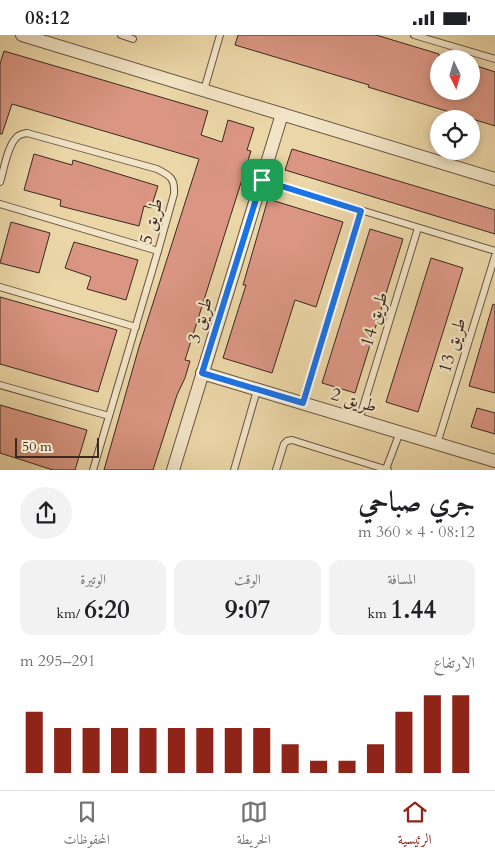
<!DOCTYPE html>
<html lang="ar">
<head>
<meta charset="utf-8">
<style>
	body { margin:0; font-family:Cardo,Amiri,serif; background:#f2f2f2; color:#202124; direction:rtl; height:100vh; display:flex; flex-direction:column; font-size:19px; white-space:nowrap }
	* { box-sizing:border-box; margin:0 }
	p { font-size:16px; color:#757577 }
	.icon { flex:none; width:28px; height:28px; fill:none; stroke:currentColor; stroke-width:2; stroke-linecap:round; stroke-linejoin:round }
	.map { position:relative; height:435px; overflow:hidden; direction:ltr }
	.details { display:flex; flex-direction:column; background:#fff; flex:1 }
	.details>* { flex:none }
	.needle { width:32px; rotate:175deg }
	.buttons { position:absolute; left:430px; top:15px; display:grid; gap:10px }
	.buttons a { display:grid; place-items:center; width:50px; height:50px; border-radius:50%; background:#fff; box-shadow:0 2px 8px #0003; font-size:25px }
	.scale { position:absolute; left:15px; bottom:12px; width:84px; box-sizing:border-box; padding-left:5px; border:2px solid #3a2921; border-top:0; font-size:14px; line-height:18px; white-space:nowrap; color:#3a2921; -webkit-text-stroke:4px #f2e4c6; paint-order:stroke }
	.pin { position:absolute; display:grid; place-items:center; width:42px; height:42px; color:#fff; margin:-21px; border-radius:10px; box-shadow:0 2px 8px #0006 }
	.round { display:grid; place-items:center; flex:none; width:52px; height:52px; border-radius:26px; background:#f2f2f2 }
	.summary { display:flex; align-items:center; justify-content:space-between; height:85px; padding:0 20px }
	h1 { font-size:28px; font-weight:700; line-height:38px }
	.metrics { display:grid; grid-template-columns:repeat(3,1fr); gap:8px; height:85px; padding:5px 20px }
	.metrics div { display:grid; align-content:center; border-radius:12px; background:#f2f2f2; text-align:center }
	.metrics b { font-size:25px; font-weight:700 }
	.metrics small { font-size:14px; font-weight:400 }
	.metrics p { font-size:14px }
	.chart { height:140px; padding:10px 20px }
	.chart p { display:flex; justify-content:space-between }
	.chart svg { width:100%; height:90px; margin-top:5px; stroke:#8f2418; stroke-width:6 }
	.status { display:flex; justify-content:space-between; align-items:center; height:35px; padding:0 25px; background:#fff; direction:ltr }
	.status svg { height:14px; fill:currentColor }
	.dock { display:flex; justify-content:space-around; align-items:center; height:70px; border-top:1px solid #e0e0e0; background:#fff; font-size:14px; color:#757577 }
	.dock a { display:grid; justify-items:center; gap:2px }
	.dock .current { color:#8f2418 }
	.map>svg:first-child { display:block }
	.building { fill:#da9683; stroke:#3a2921 }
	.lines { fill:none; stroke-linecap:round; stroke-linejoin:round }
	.service-casing { stroke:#665442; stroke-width:8 }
	.minor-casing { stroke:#665442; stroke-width:14 }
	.service { stroke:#f2e4c6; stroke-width:6 }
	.minor { stroke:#f2e4c6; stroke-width:12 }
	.route-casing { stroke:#fff; stroke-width:10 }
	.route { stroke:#1a73e8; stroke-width:6 }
	.labels { text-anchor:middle; stroke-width:4.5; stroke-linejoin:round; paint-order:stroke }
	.street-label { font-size:18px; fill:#3a2921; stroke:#f2e4c6 }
</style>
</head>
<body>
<div class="status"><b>08:12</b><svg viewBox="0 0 49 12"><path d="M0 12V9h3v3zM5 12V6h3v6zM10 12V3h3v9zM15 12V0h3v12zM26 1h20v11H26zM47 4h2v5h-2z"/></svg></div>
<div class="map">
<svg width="495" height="435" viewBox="0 0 495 435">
	<rect width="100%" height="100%" fill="#ebd6a7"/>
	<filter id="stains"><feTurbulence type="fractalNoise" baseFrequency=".004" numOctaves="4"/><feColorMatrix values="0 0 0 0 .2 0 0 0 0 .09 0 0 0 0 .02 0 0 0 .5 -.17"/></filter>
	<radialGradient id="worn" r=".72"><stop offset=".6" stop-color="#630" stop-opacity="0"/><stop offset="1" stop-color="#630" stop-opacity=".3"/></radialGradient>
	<g class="building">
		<path d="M238 0H376L439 19V56H471V29L495 37V91L368 52 369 50 235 10Z"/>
		<path d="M4 16 208 76 201 100 222 107 228 85 254 93 247 115 251 116 185 325 190 326 185 343 177 360 153 435H104L139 312 199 124 12 69 2 99H0V29Z"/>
		<path d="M292 114 495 175V199L285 135Z"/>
		<path d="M34 119 72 130 73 125 158 151 151 173 144 171 139 191 60 171 61 165 24 155Z"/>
		<path d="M268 164 343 187 316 272 295 265 272 338 223 323 246 250H243Z"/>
		<path d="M11 187 50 198 39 238 0 228Z"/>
		<path d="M370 194 403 204 355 358 322 348Z"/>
		<path d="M74 207 138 225 126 265 87 254 91 242 65 233Z"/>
		<path d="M431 223 463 233 418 377 386 367Z"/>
		<path d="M0 262 117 295 98 357 0 329Z"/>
		<path d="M493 269 495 270V358L469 351Z"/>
		<path d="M0 370 87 395 75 435H53L0 418Z"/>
		<path d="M477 373 495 378V399L471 392Z"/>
	</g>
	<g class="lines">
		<g class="service-casing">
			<g id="service">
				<path d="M121 0 133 4"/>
				<path d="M414 0 495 24"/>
				<path d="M204 55 220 0"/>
				<path d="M262 145 495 216"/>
				<path d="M0 147C4 135 7 112 16 103 19 99 23 99 27 98L157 134C171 141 175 144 174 159L158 216 93 435"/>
				<path d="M0 169 158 216"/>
				<path d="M0 252 136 292"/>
				<path d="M0 350 109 381"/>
				<path d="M303 368 361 175"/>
				<path d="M359 385 418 193"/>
				<path d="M437 409 495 221"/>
				<path d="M386 434 400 397"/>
				<path d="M234 435 257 355"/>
				<path d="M276 435 284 409 287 406 292 405 388 435"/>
			</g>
		</g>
		<g class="minor-casing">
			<g id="minor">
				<path d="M22 0 495 144"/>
				<path d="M202 338 495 426"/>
				<path d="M173 435 282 79"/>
			</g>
		</g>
		<use href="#service" class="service"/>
		<use href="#minor" class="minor"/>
	</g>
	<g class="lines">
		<g class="route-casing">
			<path id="route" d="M262 145 361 176 303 368 202 338Z"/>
		</g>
		<use href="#route" class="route"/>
	</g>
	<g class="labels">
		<g class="street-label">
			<text transform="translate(151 186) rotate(-75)" y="6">طريق 5</text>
			<text transform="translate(374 284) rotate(-73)" y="6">طريق 14</text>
			<text transform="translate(200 285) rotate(-73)" y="6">طريق 3</text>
			<text transform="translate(452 310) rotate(-73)" y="6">طريق 13</text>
			<text transform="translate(354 365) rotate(17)" y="6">طريق 2</text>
		</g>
	</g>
	<rect width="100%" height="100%" filter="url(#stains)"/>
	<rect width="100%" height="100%" fill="url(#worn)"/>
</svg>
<div class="buttons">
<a><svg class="needle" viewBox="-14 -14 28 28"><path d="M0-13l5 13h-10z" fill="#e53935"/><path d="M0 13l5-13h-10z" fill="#757577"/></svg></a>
<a><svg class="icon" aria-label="locate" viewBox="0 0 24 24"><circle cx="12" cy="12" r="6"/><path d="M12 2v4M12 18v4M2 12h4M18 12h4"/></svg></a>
</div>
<div class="scale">50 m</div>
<div class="pin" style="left:262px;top:145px;background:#1e9e55"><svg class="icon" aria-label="arrive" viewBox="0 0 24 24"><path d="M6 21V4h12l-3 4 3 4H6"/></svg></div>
</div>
<section class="details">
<div class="summary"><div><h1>جري صباحي</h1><p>08:12 · 4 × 360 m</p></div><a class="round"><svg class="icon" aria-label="share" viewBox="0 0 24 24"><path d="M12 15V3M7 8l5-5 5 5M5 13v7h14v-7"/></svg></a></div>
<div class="metrics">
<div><p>المسافة</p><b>1.44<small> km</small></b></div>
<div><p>الوقت</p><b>9:07</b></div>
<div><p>الوتيرة</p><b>6:20<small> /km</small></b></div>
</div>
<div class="chart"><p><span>الارتفاع</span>291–295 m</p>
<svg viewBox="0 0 160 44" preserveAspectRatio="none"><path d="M5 44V14M15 44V22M25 44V22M35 44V22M45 44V22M55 44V22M65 44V22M75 44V22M85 44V22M95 44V30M105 44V38M115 44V38M125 44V30M135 44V14M145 44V6M155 44V6"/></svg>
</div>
</section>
<nav class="dock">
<a class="current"><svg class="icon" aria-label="home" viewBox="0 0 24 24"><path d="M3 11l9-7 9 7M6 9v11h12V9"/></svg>الرئيسية</a>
<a><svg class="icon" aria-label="map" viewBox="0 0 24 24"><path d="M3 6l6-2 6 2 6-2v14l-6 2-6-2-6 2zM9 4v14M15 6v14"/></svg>الخريطة</a>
<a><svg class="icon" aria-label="saved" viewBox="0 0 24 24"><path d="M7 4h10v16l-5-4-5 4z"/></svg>المحفوظات</a>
</nav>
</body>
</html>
